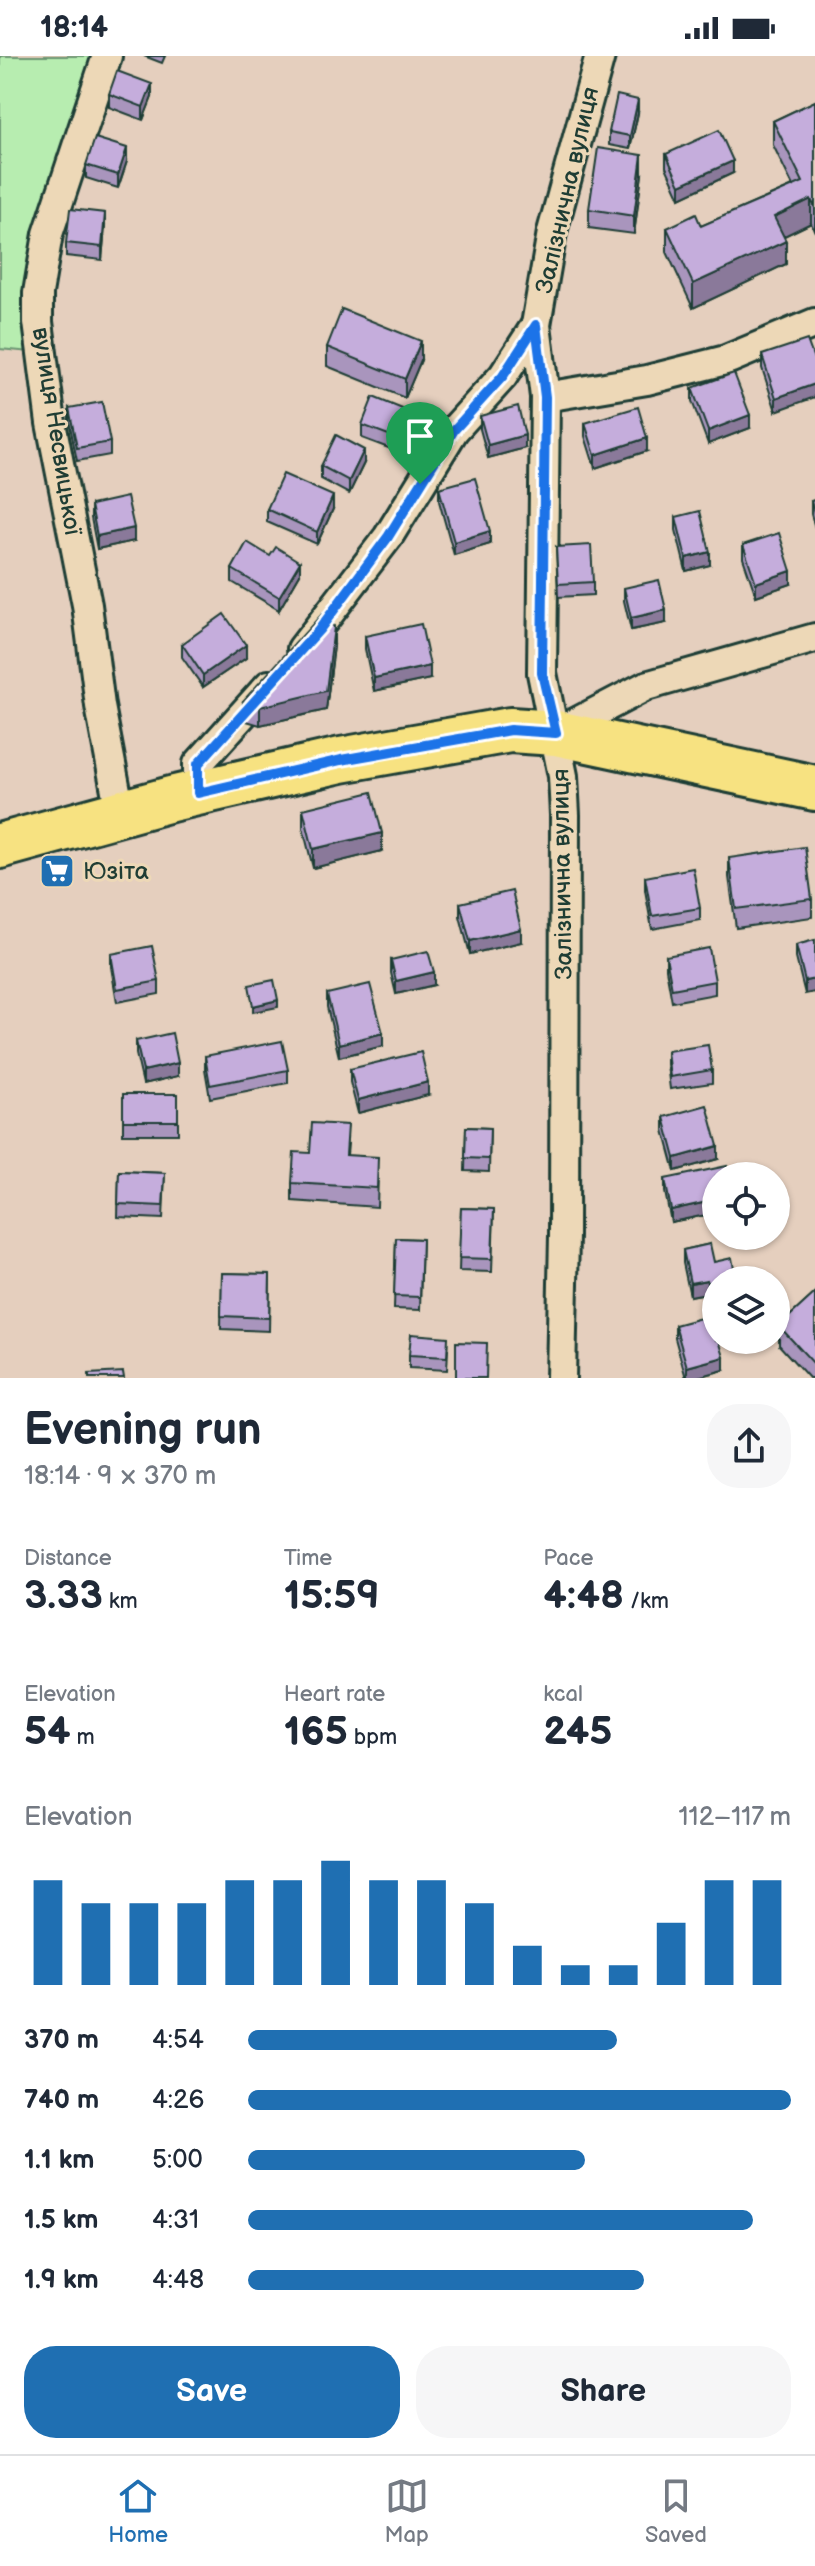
<!DOCTYPE html>
<html lang="en">
<head>
<meta charset="utf-8">
<style>
	body { margin:0; font-family:"Balsamiq Sans",sans-serif; background:#f6f6f7; color:#1f2937; height:100vh; display:flex; flex-direction:column; font-size:30px; white-space:nowrap }
	* { box-sizing:border-box; margin:0 }
	p { font-size:26px; color:#747a83 }
	.icon { flex:none; width:44px; height:44px; fill:none; stroke:currentColor; stroke-width:2; stroke-linecap:round; stroke-linejoin:round }
	.map { position:relative; height:1322px; overflow:hidden }
	.drawer { display:flex; flex-direction:column; background:#fff; flex:1 }
	.drawer>* { flex:none }
	.controls { position:absolute; left:702px; top:1106px; display:grid; gap:16px }
	.controls a { display:grid; place-items:center; width:88px; height:88px; border-radius:50%; background:#fff; box-shadow:0 2px 6px #0004; font-size:40px }
	.pin { position:absolute; display:grid; place-items:center; width:68px; height:68px; color:#fff; margin:-82px -34px; border-radius:50% 50% 50% 0; rotate:-45deg; box-shadow:0 0 8px #0007 }
	.pin .icon { rotate:45deg }
	.round { display:grid; place-items:center; flex:none; width:84px; height:84px; border-radius:32px; background:#f6f6f7 }
	.head { display:flex; align-items:center; justify-content:space-between; height:136px; padding:0 24px }
	h1 { font-size:44px; font-weight:800; line-height:60px }
	.metrics { display:grid; grid-template-columns:repeat(3,1fr); gap:12px; height:136px; padding:8px 24px }
	.metrics div { display:grid; align-content:center }
	.metrics b { font-size:40px; font-weight:800 }
	.metrics small { font-size:22px; font-weight:400 }
	.metrics p { font-size:22px }
	.chart { height:224px; padding:16px 24px }
	.chart p { display:flex; justify-content:space-between }
	.chart svg { width:100%; height:144px; margin-top:8px; stroke:#1f6fb2; stroke-width:6 }
	.button { display:flex; gap:16px; margin-top:auto; padding:16px 24px }
	.button a { flex:1; height:92px; border-radius:32px; background:#1f6fb2; color:#fff; font-size:32px; font-weight:800; line-height:92px; text-align:center }
	.button a+a { background:#f6f6f7; color:#1f2937 }
	ul { padding:0 24px; list-style:none; font-size:26px }
	li { display:grid; grid-template-columns:128px 96px 1fr; align-items:center; height:60px }
	li i { height:20px; border-radius:10px; background:#1f6fb2 }
	.status { display:flex; justify-content:space-between; align-items:center; height:56px; padding:0 40px; background:#fff; direction:ltr }
	.status svg { height:22px; fill:currentColor }
	.tabs { display:flex; justify-content:space-around; align-items:center; height:112px; border-top:2px solid #e0e1e3; background:#fff; font-size:22px; color:#747a83 }
	.tabs a { display:grid; justify-items:center; gap:4px }
	.tabs .selected { color:#1f6fb2 }
	.map>svg:first-child { display:block }
	.green { fill:#b7edb0; stroke:#6b9572; stroke-width:2 }
	.lines { fill:none; stroke-linecap:round; stroke-linejoin:round }
	.street-casing { stroke:#1f3d34; stroke-width:34 }
	.primary-casing { stroke:#1f3d34; stroke-width:50 }
	.street { stroke:#edd8b7; stroke-width:28 }
	.primary { stroke:#f7e281; stroke-width:44 }
	.wall { fill:#a995bd; stroke:#1f3d34; stroke-width:2 }
	.shaded-wall { fill:#8a799a; stroke:#1f3d34; stroke-width:2 }
	.building { fill:#c5addc; stroke:#1f3d34; stroke-width:2 }
	.route-casing { stroke:#fff; stroke-width:16 }
	.route { stroke:#1a73e8; stroke-width:10 }
	.labels { text-anchor:middle; stroke-width:6; stroke-linejoin:round; paint-order:stroke }
	.street-label { font-size:24px; fill:#1f3d34; stroke:#edd8b7 }
	.poi-label { font-size:24px; fill:#1f3d34; stroke:#edd8b7; text-anchor:start }
</style>
</head>
<body>
<div class="status"><b>18:14</b><svg viewBox="0 0 49 12"><path d="M0 12V9h3v3zM5 12V6h3v6zM10 12V3h3v9zM15 12V0h3v12zM26 1h20v11H26zM47 4h2v5h-2z"/></svg></div>
<div class="map">
<svg width="815" height="1322" viewBox="0 0 815 1322">
	<rect width="100%" height="100%" fill="#e5cfbe"/>
	<filter id="ink" filterUnits="userSpaceOnUse"><feTurbulence type="fractalNoise" baseFrequency=".0125" numOctaves="2"/><feDisplacementMap in="SourceGraphic" scale="16" xChannelSelector="R" yChannelSelector="G"/><feConvolveMatrix kernelMatrix="1 2 1 2 8 2 1 2 1" color-interpolation-filters="sRGB"/></filter>
	<g filter="url(#ink)">
		<path class="green" d="M0 0H107L48 178 41 297 0 293Z"/>
		<g class="lines">
			<g class="street-casing">
				<g id="street">
					<path d="M107 0 48 178 38 237V266L51 367 87 549 100 650 120 756"/>
					<path d="M545 341 647 324 726 304 815 267"/>
					<path d="M302 593 388 481 454 374 503 320 536 269"/>
					<path d="M556 677 646 630 815 582"/>
					<path d="M198 737V708L269 629"/>
					<path d="M561 1322 564 1180 565 759 563 720 542 617 545 341 536 269 552 176 600 0"/>
				</g>
			</g>
			<g class="primary-casing">
				<path id="primary" d="M0 790 171 743 341 704 510 674 556 677 815 732"/>
			</g>
			<use href="#street" class="street"/>
			<use href="#primary" class="primary"/>
		</g>
		<g class="wall">
			<path d="M144 0H165L162 7Z"/>
			<path d="M109 38 152 41 143 64 109 51Z"/>
			<path d="M815 45V176L811 167 784 180 786 208 693 252 667 196V172L701 170 793 130 773 89V65Z"/>
			<path d="M638 57 630 93 609 89V76Z"/>
			<path d="M666 98 733 117 680 142 666 111Z"/>
			<path d="M127 105 118 132 86 122V109Z"/>
			<path d="M642 118 634 178 589 172V153Z"/>
			<path d="M105 170 102 204 66 200V187Z"/>
			<path d="M327 291 421 304 405 342 327 310Z"/>
			<path d="M762 299 815 306 776 355 762 312Z"/>
			<path d="M692 332 750 372 708 388 692 345Z"/>
			<path d="M69 352 110 386V399L77 405 69 365Z"/>
			<path d="M480 360 525 392 488 402 480 373Z"/>
			<path d="M585 367 647 395 595 412 585 380Z"/>
			<path d="M362 369H410L399 396 362 382Z"/>
			<path d="M364 407 349 438 321 423V410Z"/>
			<path d="M439 432 490 488 454 499 439 445Z"/>
			<path d="M815 444V472L811 458V445Z"/>
			<path d="M91 449 134 485 97 493 91 462Z"/>
			<path d="M267 453H333L317 488 267 466Z"/>
			<path d="M676 461 710 509 686 515 676 474Z"/>
			<path d="M743 489 791 528 756 540 743 502Z"/>
			<path d="M556 491 593 526V539L558 541Z"/>
			<path d="M270 500 300 518 279 554 232 526V513Z"/>
			<path d="M624 532 666 567 631 574 624 545Z"/>
			<path d="M365 580 430 623 374 635 365 593Z"/>
			<path d="M182 588 246 602 203 631 182 601Z"/>
			<path d="M334 590 326 654 260 669 243 664V645Z"/>
			<path d="M303 753 382 795 313 812 303 772Z"/>
			<path d="M729 802 812 843V861L736 872 729 821Z"/>
			<path d="M645 821 700 852V864L652 873 645 834Z"/>
			<path d="M460 847 521 886 470 898 460 860Z"/>
			<path d="M815 884 805 938 796 902V889Z"/>
			<path d="M111 898 159 925V938L117 946 111 911Z"/>
			<path d="M666 900 715 925V938L672 946 666 913Z"/>
			<path d="M391 904 434 929 396 938 391 917Z"/>
			<path d="M327 938 383 990 339 1001 327 951Z"/>
			<path d="M136 985 178 1020 143 1028 136 998Z"/>
			<path d="M667 995 712 1014V1027L670 1033 667 1008Z"/>
			<path d="M205 1000 288 1014V1027L210 1042 205 1013Z"/>
			<path d="M350 1013 428 1039 358 1057 350 1026Z"/>
			<rect x="123" y="1038" width="55" height="40"/>
			<path d="M664 1061 718 1103 675 1115 664 1074Z"/>
			<path d="M466 1071 490 1072 489 1116 465 1115Z"/>
			<path d="M348 1088 347 1099 378 1119 377 1151 292 1145V1127L310 1097Z"/>
			<path d="M119 1115 165 1117 163 1163 118 1161Z"/>
			<path d="M716 1120V1157L671 1166 665 1136V1123Z"/>
			<path d="M461 1152 494 1153 492 1216 459 1215Z"/>
			<path d="M396 1182 422 1183 420 1254 394 1253Z"/>
			<path d="M710 1188V1248L707 1237 690 1240 683 1207V1194Z"/>
			<path d="M222 1217 270 1218 269 1275 221 1273Z"/>
			<path d="M815 1237V1322H809L779 1289V1270Z"/>
			<path d="M675 1269 724 1314 694 1322H686L675 1282Z"/>
			<path d="M448 1294 447 1314 409 1312V1299Z"/>
		</g>
		<g class="shaded-wall">
			<path d="M152 28V41L143 64V51Z"/>
			<path d="M638 44V57L630 93V80Z"/>
			<path d="M127 92V105L118 132V119Z"/>
			<path d="M642 99V118L634 178V160Z"/>
			<path d="M733 105V117L680 142V129Z"/>
			<path d="M811 143V167L774 185V161Z"/>
			<path d="M105 157V170L102 204V191Z"/>
			<path d="M786 185V208L693 252V228Z"/>
			<path d="M421 285V304L405 342V323Z"/>
			<path d="M815 328V341L776 355V342Z"/>
			<path d="M410 356V369L399 396V383Z"/>
			<path d="M750 359V372L708 388V375Z"/>
			<path d="M525 379V392L488 402V389Z"/>
			<path d="M647 382V395L595 412V399Z"/>
			<path d="M364 394V407L349 438V425Z"/>
			<path d="M333 440V453L317 488V476Z"/>
			<path d="M134 472V485L97 493V480Z"/>
			<path d="M490 475V488L454 499V486Z"/>
			<path d="M710 496V509L686 515V502Z"/>
			<path d="M300 506V518L279 554V541Z"/>
			<path d="M791 515V528L756 540V527Z"/>
			<path d="M666 554V567L631 574V562Z"/>
			<path d="M334 571V590L326 654 260 669V651Z"/>
			<path d="M246 589V602L203 631V619Z"/>
			<path d="M430 610V623L374 635V622Z"/>
			<path d="M382 777V795L313 812V793Z"/>
			<path d="M521 873V886L470 898V885Z"/>
			<path d="M434 916V929L396 938V925Z"/>
			<path d="M815 923V936L805 938V925Z"/>
			<path d="M278 944V951L253 956V950Z"/>
			<path d="M383 977V990L339 1001V988Z"/>
			<path d="M178 1007V1020L143 1028V1015Z"/>
			<path d="M428 1026V1039L358 1057V1044Z"/>
			<path d="M718 1090V1103L675 1115V1102Z"/>
			<path d="M716 1144V1157L671 1166V1154Z"/>
			<path d="M707 1224V1237L690 1240V1227Z"/>
			<path d="M716 1234V1246L710 1248V1235Z"/>
			<path d="M724 1301V1314L694 1322H687V1311Z"/>
		</g>
		<g class="building">
			<path d="M117 15 152 28 143 51 109 38Z"/>
			<path d="M617 39 638 44 630 80 609 76Z"/>
			<path d="M815 45V152L811 143 774 161 786 185 693 228 667 172 696 158 701 170 803 126 773 65Z"/>
			<path d="M719 74 733 105 680 129 666 98Z"/>
			<path d="M95 82 127 92 118 119 86 109Z"/>
			<path d="M598 92 642 99 634 160 589 153Z"/>
			<path d="M70 153 105 157 102 191 66 187Z"/>
			<path d="M342 253 421 285 405 323 327 291Z"/>
			<path d="M807 284 815 306V328L776 342 762 299Z"/>
			<path d="M734 317 750 359 708 375 692 332Z"/>
			<path d="M373 341 410 356 399 383 362 369Z"/>
			<path d="M102 346 110 386 77 392 69 352Z"/>
			<path d="M518 350 525 379 488 389 480 360Z"/>
			<path d="M638 351 647 382 595 399 585 367Z"/>
			<path d="M336 379 364 394 349 425 321 410Z"/>
			<path d="M283 418 333 440 317 476 267 453Z"/>
			<path d="M475 422 490 475 454 486 439 432Z"/>
			<path d="M127 441 134 472 97 480 91 449Z"/>
			<path d="M815 444V459L811 445Z"/>
			<path d="M700 455 710 496 686 502 676 461Z"/>
			<path d="M779 477 791 515 756 527 743 489Z"/>
			<path d="M247 486 270 500 276 491 300 506 279 541 232 513Z"/>
			<path d="M591 489 593 526 558 528 556 491Z"/>
			<path d="M659 524 666 554 631 562 624 532Z"/>
			<path d="M224 558 246 589 203 619 182 588Z"/>
			<path d="M322 558 334 571 326 635 260 651 243 645Z"/>
			<path d="M421 568 430 610 374 622 365 580Z"/>
			<path d="M372 736 382 777 313 793 303 753Z"/>
			<path d="M805 791 812 843 736 853 729 802Z"/>
			<path d="M693 812 700 852 652 860 645 821Z"/>
			<path d="M512 835 521 873 470 885 460 847Z"/>
			<path d="M815 884V923L805 925 796 889Z"/>
			<path d="M152 890 159 925 117 933 111 898Z"/>
			<path d="M709 892 715 925 672 933 666 900Z"/>
			<path d="M428 895 434 916 396 925 391 904Z"/>
			<path d="M274 924 278 944 253 950 249 929Z"/>
			<path d="M370 928 383 977 339 988 327 938Z"/>
			<path d="M172 977 178 1007 143 1015 136 985Z"/>
			<path d="M282 985 288 1014 210 1029 205 1000Z"/>
			<path d="M708 989 712 1014 670 1021 667 995Z"/>
			<path d="M421 996 428 1026 358 1044 350 1013Z"/>
			<rect x="123" y="1038" width="55" height="27"/>
			<path d="M707 1049 718 1090 675 1102 664 1061Z"/>
			<path d="M312 1067 348 1069 346 1099 378 1101 377 1132 292 1127 294 1096 310 1097Z"/>
			<path d="M466 1071 490 1072 489 1103 465 1102Z"/>
			<path d="M727 1110 729 1120H716V1144L671 1154 665 1123Z"/>
			<path d="M119 1115 165 1117 163 1150 118 1148Z"/>
			<path d="M461 1152 494 1153 492 1203 459 1202Z"/>
			<path d="M396 1182 422 1183 420 1241 394 1240Z"/>
			<path d="M710 1188 714 1206 732 1202 736 1224H716V1234L710 1235 707 1224 690 1227 683 1194Z"/>
			<path d="M222 1217 270 1218 269 1262 221 1260Z"/>
			<path d="M815 1237V1309L779 1270Z"/>
			<path d="M712 1259 716 1272V1284H719L724 1301 687 1311 675 1269Z"/>
			<path d="M411 1278 448 1281 447 1301 409 1299Z"/>
			<path d="M456 1286 487 1287 486 1322H456Z"/>
			<path d="M123 1316 124 1322H89V1318Z"/>
		</g>
	</g>
	<g class="lines" filter="url(#ink)">
		<g class="route-casing">
			<path id="route" d="M536 269 545 341 542 617 556 677 510 674 341 704 198 737V708L319 574 388 481 454 374 503 320Z"/>
		</g>
		<use href="#route" class="route"/>
	</g>
	<defs>
		<g id="supermarket-square" transform="scale(1.8)"><rect x="-9" y="-9" width="18" height="18" rx="4" fill="#1f6fb2" stroke="#edd8b7"/><path d="M-6-5.5h2.5l.6 2H6L4.5 2H-2.5L-4.4-4H-6ZM-1.5 3.2a1.3 1.3 0 1 0 .1 0ZM3 3.2a1.3 1.3 0 1 0 .1 0Z" fill="#fff"/></g>
	</defs>
	<g fill-rule="evenodd">
		<use href="#supermarket-square" x="57" y="815"/>
	</g>
	<g class="labels">
		<g class="street-label">
			<text transform="translate(567 134) rotate(-77)" y="8">Залізнична вулиця</text>
			<text transform="translate(57 375) rotate(81)" y="8">вулиця Несвицької</text>
			<text transform="translate(562 818) rotate(-91)" y="8">Залізнична вулиця</text>
		</g>
		<g class="poi-label">
			<text x="83" y="823">Юзіта</text>
		</g>
	</g>
</svg>
<div class="controls">
<a><svg class="icon" aria-label="locate" viewBox="0 0 24 24"><circle cx="12" cy="12" r="6"/><path d="M12 2v4M12 18v4M2 12h4M18 12h4"/></svg></a>
<a><svg class="icon" aria-label="layers" viewBox="0 0 24 24"><path d="M12 4l9 5-9 5-9-5zM3 14l9 5 9-5"/></svg></a>
</div>
<div class="pin" style="left:420px;top:428px;background:#1e9e55"><svg class="icon" aria-label="arrive" viewBox="0 0 24 24"><path d="M6 21V4h12l-3 4 3 4H6"/></svg></div>
</div>
<section class="drawer">
<div class="head"><div><h1>Evening run</h1><p>18:14 · 9 × 370 m</p></div><a class="round"><svg class="icon" aria-label="share" viewBox="0 0 24 24"><path d="M12 15V3M7 8l5-5 5 5M5 13v7h14v-7"/></svg></a></div>
<div class="metrics">
<div><p>Distance</p><b>3.33<small> km</small></b></div>
<div><p>Time</p><b>15:59</b></div>
<div><p>Pace</p><b>4:48<small> /km</small></b></div>
</div>
<div class="metrics">
<div><p>Elevation</p><b>54<small> m</small></b></div>
<div><p>Heart rate</p><b>165<small> bpm</small></b></div>
<div><p>kcal</p><b>245</b></div>
</div>
<div class="chart"><p><span>Elevation</span>112–117 m</p>
<svg viewBox="0 0 160 44" preserveAspectRatio="none"><path d="M5 44V12M15 44V19M25 44V19M35 44V19M45 44V12M55 44V12M65 44V6M75 44V12M85 44V12M95 44V19M105 44V32M115 44V38M125 44V38M135 44V25M145 44V12M155 44V12"/></svg>
</div>
<ul>
<li><b>370 m</b>4:54<i style="width:68%"></i></li>
<li><b>740 m</b>4:26<i style="width:100%"></i></li>
<li><b>1.1 km</b>5:00<i style="width:62%"></i></li>
<li><b>1.5 km</b>4:31<i style="width:93%"></i></li>
<li><b>1.9 km</b>4:48<i style="width:73%"></i></li>
</ul>
<div class="button"><a>Save</a><a>Share</a></div>
</section>
<nav class="tabs">
<a class="selected"><svg class="icon" aria-label="home" viewBox="0 0 24 24"><path d="M3 11l9-7 9 7M6 9v11h12V9"/></svg>Home</a>
<a><svg class="icon" aria-label="map" viewBox="0 0 24 24"><path d="M3 6l6-2 6 2 6-2v14l-6 2-6-2-6 2zM9 4v14M15 6v14"/></svg>Map</a>
<a><svg class="icon" aria-label="saved" viewBox="0 0 24 24"><path d="M7 4h10v16l-5-4-5 4z"/></svg>Saved</a>
</nav>
</body>
</html>
